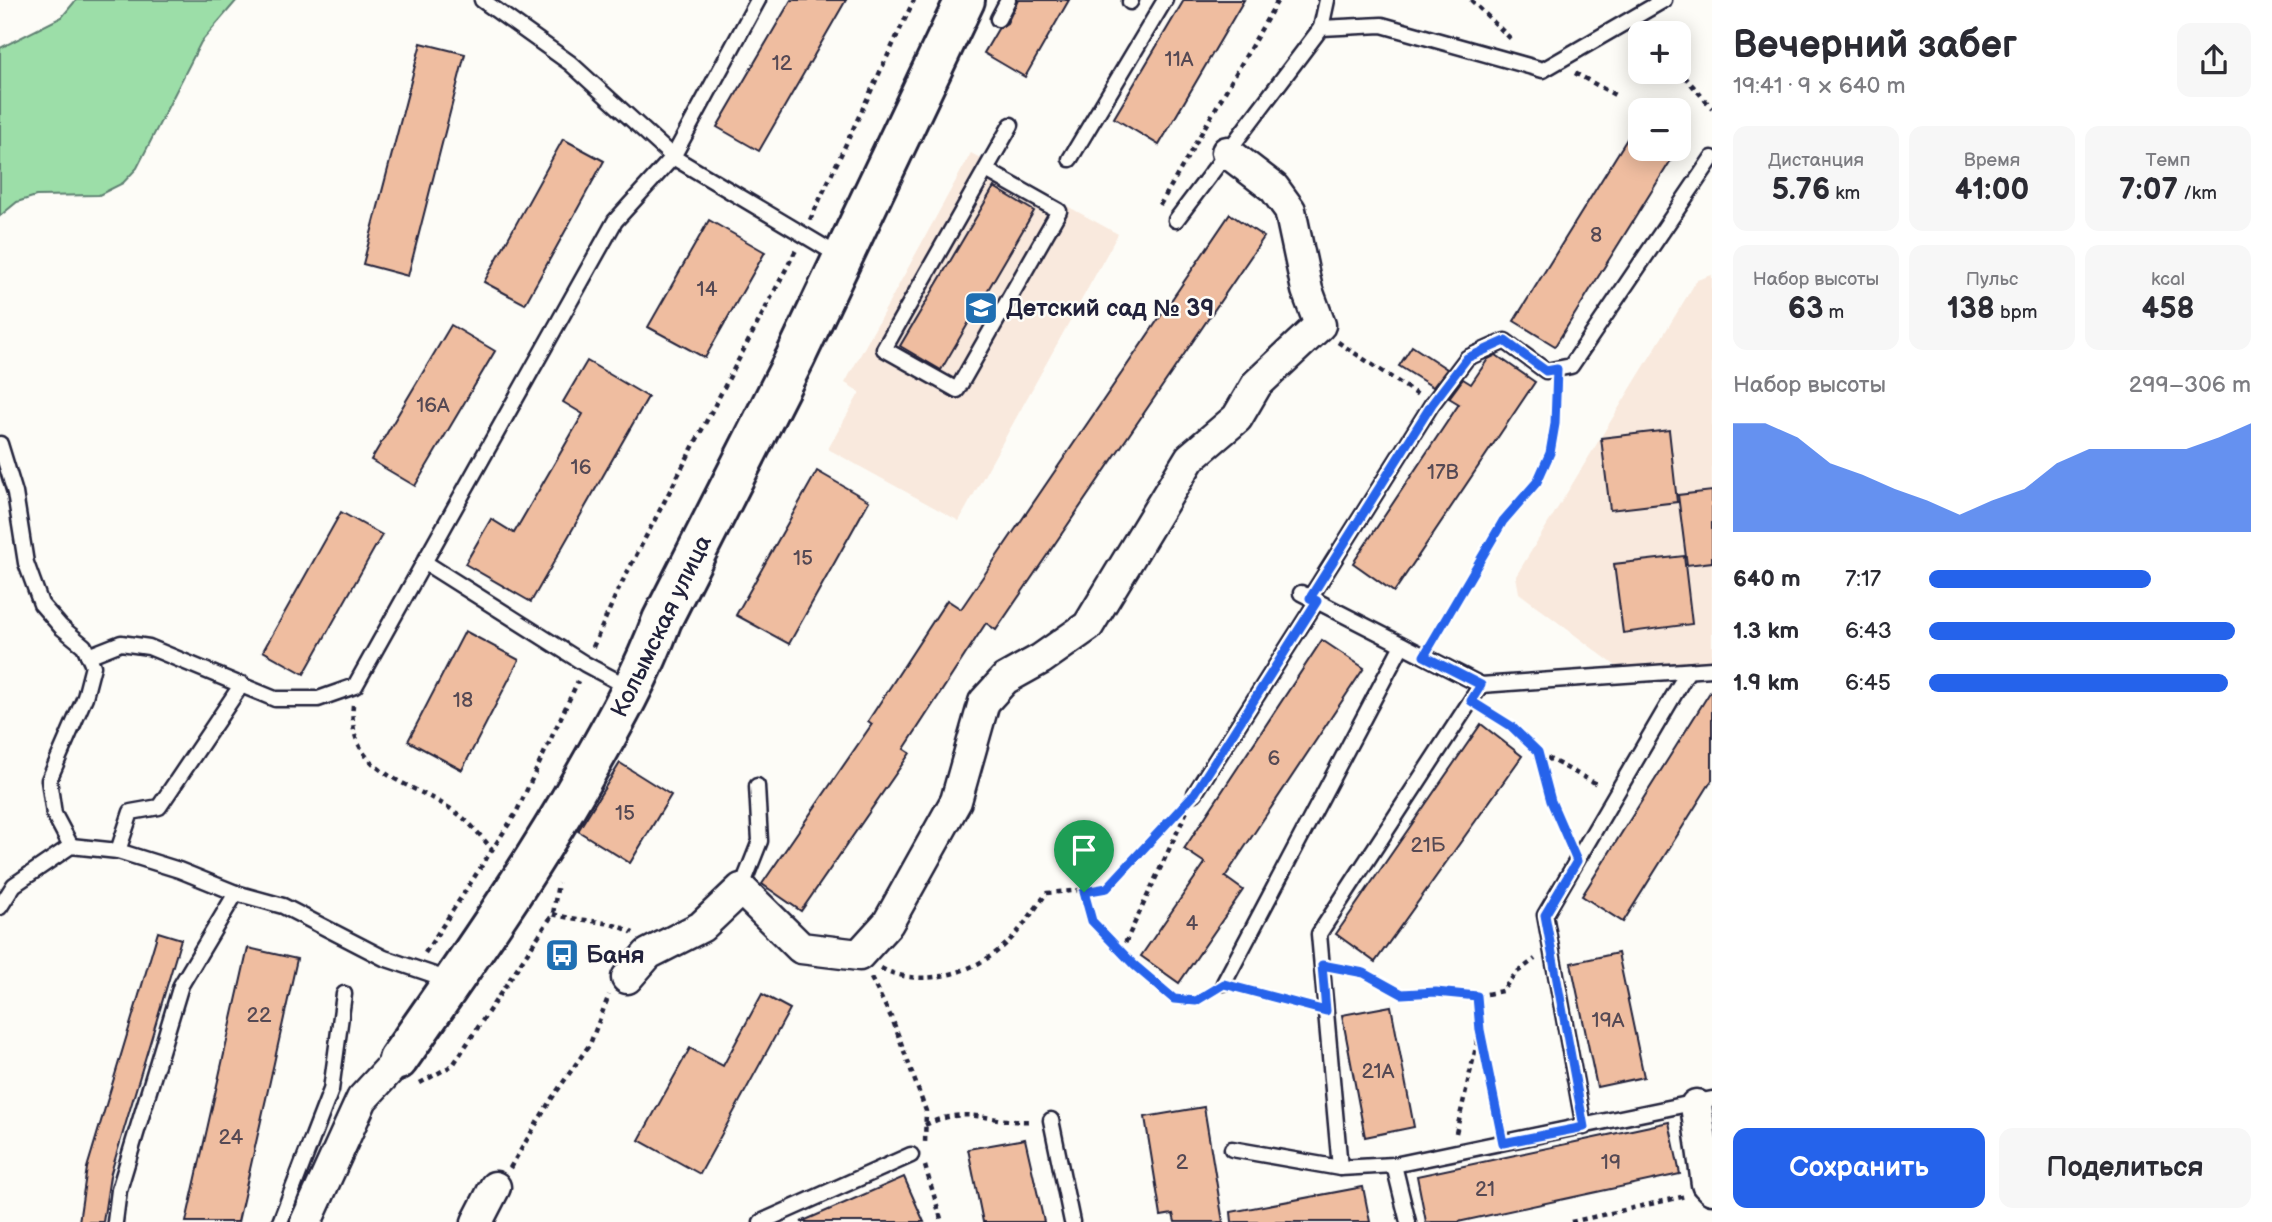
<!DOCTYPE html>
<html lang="ru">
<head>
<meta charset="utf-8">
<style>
	body { margin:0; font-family:"Balsamiq Sans",sans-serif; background:#f7f7f7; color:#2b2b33; height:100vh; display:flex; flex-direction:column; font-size:26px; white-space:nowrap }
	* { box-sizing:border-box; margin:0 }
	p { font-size:23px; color:#7c7c81 }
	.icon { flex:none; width:38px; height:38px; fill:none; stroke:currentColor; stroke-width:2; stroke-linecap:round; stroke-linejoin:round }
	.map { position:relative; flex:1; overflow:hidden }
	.side { display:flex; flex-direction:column; background:#fff; width:560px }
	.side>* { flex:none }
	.controls { position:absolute; left:1628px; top:21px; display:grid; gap:14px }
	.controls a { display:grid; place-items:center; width:63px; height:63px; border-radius:14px; background:#fff; box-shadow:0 4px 18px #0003; font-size:35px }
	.pin { position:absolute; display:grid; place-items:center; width:60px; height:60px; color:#fff; margin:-72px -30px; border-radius:50% 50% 50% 0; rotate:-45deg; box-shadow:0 0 7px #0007 }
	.pin .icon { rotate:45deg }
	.round { display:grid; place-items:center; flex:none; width:74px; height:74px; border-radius:14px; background:#f7f7f7 }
	.overview { display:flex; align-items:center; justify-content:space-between; height:119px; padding:0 21px }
	h1 { font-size:38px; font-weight:800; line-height:52px }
	.figures { display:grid; grid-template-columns:repeat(3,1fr); gap:10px; height:119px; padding:7px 21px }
	.figures div { display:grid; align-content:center; border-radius:14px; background:#f7f7f7; text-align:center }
	.figures b { font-size:30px; font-weight:800 }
	.figures small { font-size:19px; font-weight:400 }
	.figures p { font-size:19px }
	.chart { height:196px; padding:14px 21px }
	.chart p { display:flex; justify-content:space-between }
	.chart svg { width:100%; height:126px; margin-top:7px; fill:#2563eb; opacity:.7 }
	.primary-button { display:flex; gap:14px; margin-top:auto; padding:14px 21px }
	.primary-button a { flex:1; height:80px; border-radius:14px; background:#2563eb; color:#fff; font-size:28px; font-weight:800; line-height:80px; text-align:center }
	.primary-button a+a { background:#f7f7f7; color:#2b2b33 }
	ul { padding:0 21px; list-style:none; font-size:23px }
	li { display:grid; grid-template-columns:112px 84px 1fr; align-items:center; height:52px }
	li i { height:18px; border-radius:9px; background:#2563eb }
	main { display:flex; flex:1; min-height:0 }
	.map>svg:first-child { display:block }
	.built { fill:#f9e9dd }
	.green { fill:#9cdea8; stroke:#5f8072; stroke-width:2 }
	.building { fill:#efbda0; stroke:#22223b; stroke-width:2 }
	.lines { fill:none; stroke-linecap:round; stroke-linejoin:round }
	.lane-casing { stroke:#22223b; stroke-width:19 }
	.street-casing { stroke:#22223b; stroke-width:35 }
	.secondary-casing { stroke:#22223b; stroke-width:44 }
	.path { stroke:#22223b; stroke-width:4.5; stroke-dasharray:5 5; stroke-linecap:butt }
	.lane { stroke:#fdfcf7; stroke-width:14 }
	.street { stroke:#fdfcf7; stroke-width:30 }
	.secondary { stroke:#fdfcf7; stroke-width:38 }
	.route-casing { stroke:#fff; stroke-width:14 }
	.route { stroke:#2563eb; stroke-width:9 }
	.labels { text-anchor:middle; stroke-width:5; stroke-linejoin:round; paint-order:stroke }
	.number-label { font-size:21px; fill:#554954 }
	.poi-label { font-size:24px; font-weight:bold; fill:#22223b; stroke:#fdfcf7; text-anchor:start }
	.street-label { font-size:24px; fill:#22223b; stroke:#fdfcf7 }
</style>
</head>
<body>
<main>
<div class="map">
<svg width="1712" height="1222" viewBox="0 0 1712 1222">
	<rect width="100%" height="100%" fill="#fdfcf7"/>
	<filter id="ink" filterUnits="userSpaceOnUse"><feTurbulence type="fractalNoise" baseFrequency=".0143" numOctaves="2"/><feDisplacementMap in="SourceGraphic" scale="14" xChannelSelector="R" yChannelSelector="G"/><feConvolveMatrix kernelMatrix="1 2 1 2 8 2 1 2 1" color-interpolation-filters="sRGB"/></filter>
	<g filter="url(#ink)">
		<g class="built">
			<path d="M971 153 1118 234 959 521 828 449 860 392 845 383Z"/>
			<path d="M1712 275V662L1620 669 1519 593 1516 576 1697 280Z"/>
		</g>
		<path class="green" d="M76 0H237L201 42 137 168 123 183 99 195 36 196 17 202 0 216V48L62 17Z"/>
		<g class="building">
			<path d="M791 0H846L759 151 717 127Z"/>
			<path d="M1018 0H1069L1025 77 984 53 998 29 1007 23Z"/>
			<path d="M1184 0H1244L1159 145 1114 118Z"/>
			<path d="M421 43 465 54 408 276 363 264Z"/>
			<path d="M1640 118V149H1678L1555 346 1514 321Z"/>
			<path d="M563 139 604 161 525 304 484 282Z"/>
			<path d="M994 187 1034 211 941 370 900 346Z"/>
			<path d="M1230 214 1264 237 996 630 986 623 904 749 910 753 801 911 762 884 872 724 868 721 947 600 961 609Z"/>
			<path d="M709 220 765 252 705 358 648 327Z"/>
			<path d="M451 325 495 351 415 486 371 460Z"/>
			<path d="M1412 346 1447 369 1433 387 1399 366Z"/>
			<path d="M1496 355 1535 382 1394 592 1353 563 1459 404 1449 398 1463 379 1471 384 1488 359Z"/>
			<path d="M587 361 648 397 531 602 465 564 491 519 514 533 583 414 563 402Z"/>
			<path d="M1669 430 1677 502 1610 510 1601 438Z"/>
			<path d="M817 471 869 501 789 644 736 615Z"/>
			<path d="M1712 491V562L1687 565 1678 495Z"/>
			<path d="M341 512 382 535 304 674 263 651Z"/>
			<path d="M1684 556 1692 624 1623 633 1614 564Z"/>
			<path d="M465 631 519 660 462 770 408 741Z"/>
			<path d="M1322 640 1364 668 1225 877 1243 890 1179 983 1141 956 1205 863 1184 849Z"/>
			<path d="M1712 689V780L1623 922 1582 896Z"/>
			<path d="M1481 724 1522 756 1375 962 1336 934Z"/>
			<path d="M620 763 671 795 630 863 578 831Z"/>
			<path d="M158 932 181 939 110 1176 103 1222H79L87 1168Z"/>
			<path d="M248 948 297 959 270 1081 238 1222H186Z"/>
			<path d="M1618 953 1644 1077 1597 1087 1571 963Z"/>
			<path d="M762 994 790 1009 700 1174 639 1140 690 1048 723 1066Z"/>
			<path d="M1391 1006 1414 1127 1365 1137 1342 1015Z"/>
			<path d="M1204 1107 1223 1222H1175L1173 1214 1161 1216 1145 1117Z"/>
			<path d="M1669 1122 1680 1174 1458 1222H1426L1417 1176Z"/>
			<path d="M1025 1139 1044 1222H983L968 1149Z"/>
			<path d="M904 1177 924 1222H801Z"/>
			<path d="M1363 1187 1370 1222H1232L1231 1212Z"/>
		</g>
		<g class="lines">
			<g class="lane-casing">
				<g id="lane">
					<path d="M482 0 570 63 673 157 841 257"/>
					<path d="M1130 2 1131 0"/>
					<path d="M998 19 1008 0"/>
					<path d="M1321 28 1327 0"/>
					<path d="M1070 159 1165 0"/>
					<path d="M986 170 1059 211 957 390 884 349 1011 125"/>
					<path d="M1176 220 1321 28 1382 25 1543 70 1664 0"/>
					<path d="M0 444 15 493 26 563 41 604 61 627 84 646 93 666 85 697 49 780 54 814 71 846"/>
					<path d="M424 562 585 664 630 688"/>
					<path d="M1301 593 1481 685 1712 669"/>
					<path d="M1310 598 1432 404 1467 358 1505 341 1546 371 1571 366 1712 158"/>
					<path d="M88 656 121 643 149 647 275 699H318L355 686 615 221 673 157 758 0"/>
					<path d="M1481 685 1319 934 1340 1168 1394 1165 1712 1099"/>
					<path d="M1195 793 1317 601"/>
					<path d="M118 851 131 812 159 807 242 684"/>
					<path d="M741 889 760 841 757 786"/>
					<path d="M0 907 14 885 71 846 118 851 179 870 236 893 283 906 384 958 452 981"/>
					<path d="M1224 983 1402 645"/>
					<path d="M1051 1120 1072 1222"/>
					<path d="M1584 1127 1545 915 1688 671"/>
					<path d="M1232 1149 1340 1168"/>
					<path d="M1394 1165 1408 1222"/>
					<path d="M115 1222 119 1190 181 985 236 893"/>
					<path d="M280 1222 331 1090 344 994"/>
					<path d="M761 1222 911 1155"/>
				</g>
			</g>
			<g class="street-casing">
				<g id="street">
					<path d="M627 978 648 954 701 927 741 889 801 948 859 955 888 923 956 801 984 702 1005 679 1041 659 1088 626 1190 458 1237 418 1257 384 1320 325 1307 290 1290 210 1274 188 1227 152"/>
					<path d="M1696 1105 1707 1184 1712 1189"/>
					<path d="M306 1222 362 1099 398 1060"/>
					<path d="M477 1222 495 1187"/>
				</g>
			</g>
			<g class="secondary-casing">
				<path id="secondary" d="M398 1060C463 967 527 876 583 778 612 727 642 675 662 620L795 358 965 0"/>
			</g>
			<g class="path">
				<path d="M1471 0 1513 41"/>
				<path d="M1678 69 1712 108"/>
				<path d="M1575 73 1615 95"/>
				<path d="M1160 205 1278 0"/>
				<path d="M810 220 914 0"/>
				<path d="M1338 342 1418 395"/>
				<path d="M1433 640 1503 521 1537 482 1550 453 1555 424 1556 386"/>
				<path d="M593 647 618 590 796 250"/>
				<path d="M353 705C346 778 417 781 462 817 473 826 483 839 492 849"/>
				<path d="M1487 711 1511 726 1538 752 1551 801 1568 841"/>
				<path d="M1538 753 1599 785"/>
				<path d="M1084 892 1092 921 1134 965 1174 999 1196 1001 1209 993"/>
				<path d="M553 914C579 922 611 919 633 933"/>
				<path d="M1121 952 1188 809"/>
				<path d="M425 953 516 813 578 681"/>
				<path d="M881 968C921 990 980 972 1010 940 1024 926 1035 908 1047 893L1107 888 1183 807"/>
				<path d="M1340 968 1364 973 1402 994 1436 992 1477 996"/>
				<path d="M871 978 893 1021 926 1111 925 1143"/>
				<path d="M1243 989 1309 1007"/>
				<path d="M1481 1035 1498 1126"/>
				<path d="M420 1083 453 1065 553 914 558 883"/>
				<path d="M925 1125C970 1104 989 1124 1033 1121"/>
				<path d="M1456 1133 1480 1030 1477 996 1502 991 1516 973 1535 959"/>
				<path d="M925 1166 942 1222"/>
				<path d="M510 1168 550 1101 590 1044 609 995"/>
				<path d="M1571 1222 1686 1196"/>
			</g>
			<use href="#lane" class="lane"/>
			<use href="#street" class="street"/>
			<use href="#secondary" class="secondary"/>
		</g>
	</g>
	<g class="lines" filter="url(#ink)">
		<g class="route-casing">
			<path id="route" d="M1505 341 1546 371 1557 369 1555 424 1550 453 1537 482 1503 521 1424 656 1481 685 1471 701 1511 726 1538 752 1551 801 1577 861 1545 915 1584 1127 1503 1143 1480 1030 1477 996 1436 992 1402 994 1364 973 1322 965 1326 1011 1224 984 1196 1001 1174 999 1134 965 1092 921 1084 892 1107 888 1195 793 1317 601 1310 598 1432 404 1467 358Z"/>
		</g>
		<use href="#route" class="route"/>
	</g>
	<defs>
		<g id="school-square" transform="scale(1.75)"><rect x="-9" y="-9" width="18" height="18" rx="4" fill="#1f6fb2" stroke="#fdfcf7"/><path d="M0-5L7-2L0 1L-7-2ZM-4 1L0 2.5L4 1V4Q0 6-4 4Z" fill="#fff"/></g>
		<g id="bus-square" transform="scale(1.75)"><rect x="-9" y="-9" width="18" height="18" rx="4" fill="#1f6fb2" stroke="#fdfcf7"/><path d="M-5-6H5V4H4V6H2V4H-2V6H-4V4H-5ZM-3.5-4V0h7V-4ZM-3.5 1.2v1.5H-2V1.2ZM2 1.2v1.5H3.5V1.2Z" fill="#fff"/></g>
	</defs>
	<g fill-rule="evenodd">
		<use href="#school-square" x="981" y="308"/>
		<use href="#bus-square" x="562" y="955"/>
	</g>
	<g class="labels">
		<g class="number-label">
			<text x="1179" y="66">11А</text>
			<text x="782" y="70">12</text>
			<text x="1596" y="242">8</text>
			<text x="707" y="296">14</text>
			<text x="433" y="412">16А</text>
			<text x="581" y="474">16</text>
			<text x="1443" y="479">17В</text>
			<text x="803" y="565">15</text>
			<text x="463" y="707">18</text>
			<text x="1274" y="765">6</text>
			<text x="625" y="820">15</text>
			<text x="1428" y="852">21Б</text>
			<text x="1192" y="930">4</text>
			<text x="259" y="1022">22</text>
			<text x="1608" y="1027">19А</text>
			<text x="1378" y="1078">21А</text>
			<text x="231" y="1144">24</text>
			<text x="1182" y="1169">2</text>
			<text x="1611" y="1169">19</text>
			<text x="1485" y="1196">21</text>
		</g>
		<g class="poi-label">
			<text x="1006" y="316">Детский сад № 39</text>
			<text x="586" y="963">Баня</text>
		</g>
		<g class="street-label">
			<text transform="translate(661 626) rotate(-64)" y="8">Колымская улица</text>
		</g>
	</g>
</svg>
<div class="controls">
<a>+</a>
<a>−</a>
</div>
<div class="pin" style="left:1084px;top:892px;background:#1e9e55"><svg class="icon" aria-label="arrive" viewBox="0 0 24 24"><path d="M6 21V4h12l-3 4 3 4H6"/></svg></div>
</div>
<section class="side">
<div class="overview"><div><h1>Вечерний забег</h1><p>19:41 · 9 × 640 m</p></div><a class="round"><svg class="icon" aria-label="share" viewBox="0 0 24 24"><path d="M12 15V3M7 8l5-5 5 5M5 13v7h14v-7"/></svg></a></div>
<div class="figures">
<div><p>Дистанция</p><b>5.76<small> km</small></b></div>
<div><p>Время</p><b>41:00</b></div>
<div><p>Темп</p><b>7:07<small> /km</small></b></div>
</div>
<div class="figures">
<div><p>Набор высоты</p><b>63<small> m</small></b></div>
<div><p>Пульс</p><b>138<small> bpm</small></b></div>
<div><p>kcal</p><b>458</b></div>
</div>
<div class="chart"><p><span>Набор высоты</span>299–306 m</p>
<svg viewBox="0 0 160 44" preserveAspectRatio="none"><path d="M0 44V6L10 6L20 11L30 20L40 24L50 29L60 33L70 38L80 33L90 29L100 20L110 15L120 15L130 15L140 15L150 11L160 6V44z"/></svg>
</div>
<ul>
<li><b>640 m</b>7:17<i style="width:69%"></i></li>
<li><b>1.3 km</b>6:43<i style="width:95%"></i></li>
<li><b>1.9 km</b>6:45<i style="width:93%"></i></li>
</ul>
<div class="primary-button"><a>Сохранить</a><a>Поделиться</a></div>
</section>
</main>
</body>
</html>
